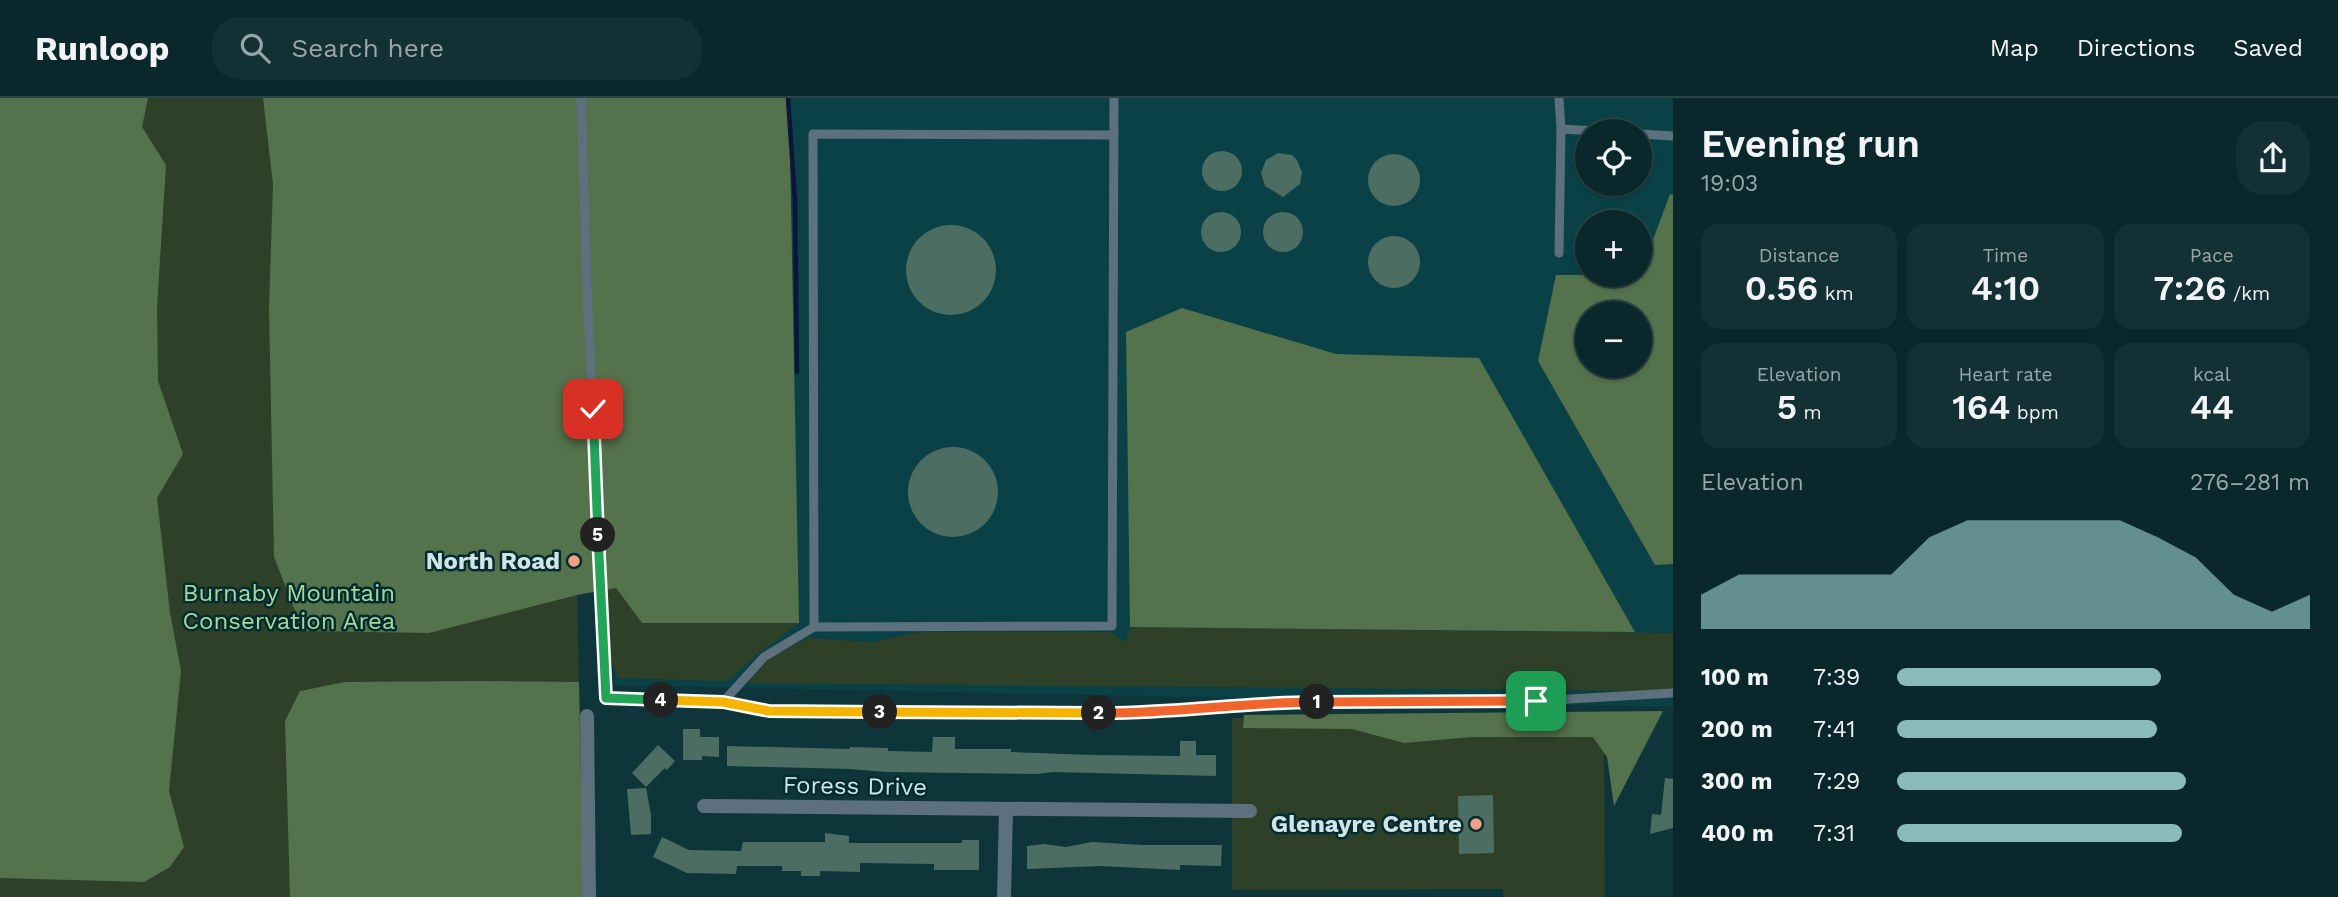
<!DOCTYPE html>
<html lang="en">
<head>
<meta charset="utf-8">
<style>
	body { margin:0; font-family:"Work Sans",sans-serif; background:#133034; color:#f1f3f6; height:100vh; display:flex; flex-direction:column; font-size:26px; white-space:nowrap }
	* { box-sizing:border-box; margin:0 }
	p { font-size:23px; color:#99a6a9 }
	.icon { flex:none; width:38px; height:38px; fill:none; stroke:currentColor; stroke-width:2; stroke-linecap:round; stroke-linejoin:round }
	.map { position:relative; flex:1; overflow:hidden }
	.drawer { display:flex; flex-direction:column; background:#0a282c; width:665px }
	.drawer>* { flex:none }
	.controls { position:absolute; left:1575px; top:21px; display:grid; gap:14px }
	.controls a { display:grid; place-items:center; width:77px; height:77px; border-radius:50%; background:#0a282c; box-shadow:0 2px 5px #0004,0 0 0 2px #2a4448; font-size:35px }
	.pin { position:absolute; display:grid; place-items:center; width:60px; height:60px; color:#fff; margin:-30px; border-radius:14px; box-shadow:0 4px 10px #0006 }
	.km { position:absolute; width:35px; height:35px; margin:-18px; border-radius:50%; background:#222; color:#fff; font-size:19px; line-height:35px; text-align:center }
	.round { display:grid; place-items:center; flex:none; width:74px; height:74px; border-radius:28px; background:#133034 }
	.summary { display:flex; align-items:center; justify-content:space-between; height:119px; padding:0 28px }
	h1 { font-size:38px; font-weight:600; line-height:52px }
	.stats { display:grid; grid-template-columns:repeat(3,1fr); gap:10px; height:119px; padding:7px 28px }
	.stats div { display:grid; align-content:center; border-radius:18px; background:#133034; text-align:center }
	.stats b { font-size:35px; font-weight:600 }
	.stats small { font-size:19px; font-weight:400 }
	.stats p { font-size:19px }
	.chart { height:196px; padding:14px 28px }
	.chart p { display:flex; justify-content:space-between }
	.chart svg { width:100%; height:126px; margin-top:7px; fill:#8bbbb9; opacity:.7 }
	ul { padding:0 28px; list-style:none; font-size:23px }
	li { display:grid; grid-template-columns:112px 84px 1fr; align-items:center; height:52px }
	li i { height:18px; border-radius:9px; background:#8bbbb9 }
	header { display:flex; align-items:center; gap:42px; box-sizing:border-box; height:98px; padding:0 35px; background:#0a282c; border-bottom:2px solid #2a4448 }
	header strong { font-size:33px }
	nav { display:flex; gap:38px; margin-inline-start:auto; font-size:24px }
	.search { width:490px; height:63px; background:#133034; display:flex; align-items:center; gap:18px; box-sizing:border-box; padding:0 24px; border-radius:28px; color:#99a6a9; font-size:26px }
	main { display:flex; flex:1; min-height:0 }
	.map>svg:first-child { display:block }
	.built { fill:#0a4146; fill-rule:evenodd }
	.green { fill:#2e4128 }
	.forest { fill:#54724b; fill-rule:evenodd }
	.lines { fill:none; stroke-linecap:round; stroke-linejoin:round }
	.stream { stroke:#0e1538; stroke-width:4.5 }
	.building { fill:#4b6d62 }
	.lane { stroke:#5d707d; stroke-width:9 }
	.street { stroke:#5d707d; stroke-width:14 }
	.split-1-casing { stroke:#fff; stroke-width:14 }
	.split-2-casing { stroke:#fff; stroke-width:14 }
	.split-3-casing { stroke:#fff; stroke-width:14 }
	.split-4-casing { stroke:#fff; stroke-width:14 }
	.split-5-casing { stroke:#fff; stroke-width:14 }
	.split-6-casing { stroke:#fff; stroke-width:14 }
	.split-1 { stroke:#f0652b; stroke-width:9 }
	.split-2 { stroke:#f0652b; stroke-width:9 }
	.split-3 { stroke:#f5b400; stroke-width:9 }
	.split-4 { stroke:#f5b400; stroke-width:9 }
	.split-5 { stroke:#22a559; stroke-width:9 }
	.split-6 { stroke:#22a559; stroke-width:9 }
	.poi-dot { fill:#f39f83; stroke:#022c30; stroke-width:2.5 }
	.labels { text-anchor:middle; stroke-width:5; stroke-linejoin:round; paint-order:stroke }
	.poi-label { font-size:24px; font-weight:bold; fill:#d1e5e7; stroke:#022c30; text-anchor:end }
	.park-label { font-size:24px; fill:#a8d799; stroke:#022c30 }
	.street-label { font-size:24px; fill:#d1e5e7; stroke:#022c30 }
</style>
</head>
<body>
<header>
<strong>Runloop</strong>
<div class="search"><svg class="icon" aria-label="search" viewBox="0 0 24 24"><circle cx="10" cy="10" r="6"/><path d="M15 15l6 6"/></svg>Search here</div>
<nav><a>Map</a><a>Directions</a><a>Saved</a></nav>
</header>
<main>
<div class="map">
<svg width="1673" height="799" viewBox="0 0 1673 799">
	<rect width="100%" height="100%" fill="#0e363a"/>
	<path class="built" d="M586 0H1673V609L614 587ZM1587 33H1640V86H1587ZM1587 124H1640V177H1587ZM1587 215H1640V268H1587Z"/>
	<g class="green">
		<path d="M0 0H565L584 799H0Z"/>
		<path d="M616 490 642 525H799L756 557 728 583 618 580 607 553V491Z"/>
		<path d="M1130 529 1673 535V591L1662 593 747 585 769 560 808 540 872 544 921 534H1110L1126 544Z"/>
		<path d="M1604 618 1605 799H1503V791L1232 792V620Z"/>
	</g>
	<g class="forest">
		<path d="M0 0H148L142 29 166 67 157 209 158 283 183 356 157 400 170 515 181 573 169 693 184 749 170 769 144 784 0 780Z"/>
		<path d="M263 0H789L799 525H642L616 490 577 497 429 535 303 533 274 459 269 211 273 86Z"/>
		<path d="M1670 96 1673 97V466L1655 467 1538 263 1556 177H1640ZM1587 215H1640V268H1587Z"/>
		<path d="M1182 210 1336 256 1479 260 1635 534 1130 529 1126 234Z"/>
		<path d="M476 583 579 584 583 799H290L285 623 300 593 345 584Z"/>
		<path d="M1663 613 1614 708 1607 659 1593 639H1472L1404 645 1352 631 1243 630 1244 617Z"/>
	</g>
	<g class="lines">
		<path class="stream" d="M788 0 795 103 797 274"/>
	</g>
	<g class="building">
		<circle cx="1222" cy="73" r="20"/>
		<path d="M1278 55 1292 57 1297 62 1302 74 1300 86 1283 99 1265 88 1261 75 1266 62Z"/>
		<circle cx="1394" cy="82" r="26"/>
		<circle cx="1283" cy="134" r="20"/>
		<circle cx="1221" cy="134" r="20"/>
		<circle cx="951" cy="172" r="45"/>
		<circle cx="1394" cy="164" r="26"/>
		<circle cx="953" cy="394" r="45"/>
		<path d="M683 631H700V639H719V659L702 658V662H683Z"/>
		<path d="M933 639H955V651H1011V654L1093 657 1180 658V643H1196V657H1216V678L1053 674 1037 676 886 674 849 671 727 668V648L850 651V649L888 650V653L932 654Z"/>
		<path d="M658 647 675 663 667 672 665 670 646 689 632 675Z"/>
		<path d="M1665 680 1673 681V730L1650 736 1652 716 1661 717Z"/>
		<path d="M646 690 651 717V736L631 737 627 691Z"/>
		<path d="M1493 697 1494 755 1459 756 1458 698Z"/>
		<path d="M825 735 849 738V745H962V742H979V772H934V766L860 765V774L820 773V778H801V773H782V768H737L736 776 687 775 653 759 662 739 689 752 741 753 743 744H825Z"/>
		<path d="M1092 744 1142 747H1222L1221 768 1180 767V772L1100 768 1027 771V748L1044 746 1066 749Z"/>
	</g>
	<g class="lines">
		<g class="lane">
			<path d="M581 0 588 215 606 600 723 604 764 559 814 529 813 36 1114 37"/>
			<path d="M1559 0 1561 31 1596 33"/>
			<path d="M1640 36 1673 38"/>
			<path d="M1559 155 1561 31"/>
			<path d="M814 529 1112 528 1114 0"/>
			<path d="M723 604 769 613 1139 616 1269 604 1536 603 1673 595"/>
		</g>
		<g class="street">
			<path d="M587 618 589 799"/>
			<path d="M704 708 1250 713"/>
			<path d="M1004 799 1006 712"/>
		</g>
	</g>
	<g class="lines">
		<g class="split-1-casing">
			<path id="split-1" d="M1317 604 1536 603"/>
		</g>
		<g class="split-2-casing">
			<path id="split-2" d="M1099 615C1172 616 1244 604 1317 604"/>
		</g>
		<g class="split-3-casing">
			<path id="split-3" d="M880 614 1099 615"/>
		</g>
		<g class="split-4-casing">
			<path id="split-4" d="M661 602 723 604 769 613 880 614"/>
		</g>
		<g class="split-5-casing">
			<path id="split-5" d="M598 437 606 600 661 602"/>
		</g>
		<g class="split-6-casing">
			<path id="split-6" d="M593 311 598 437"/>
		</g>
		<use href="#split-1" class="split-1"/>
		<use href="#split-2" class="split-2"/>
		<use href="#split-3" class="split-3"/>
		<use href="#split-4" class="split-4"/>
		<use href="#split-5" class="split-5"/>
		<use href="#split-6" class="split-6"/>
	</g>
	<g class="poi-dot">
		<circle cx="574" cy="463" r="7"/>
		<circle cx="1476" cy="726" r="7"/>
	</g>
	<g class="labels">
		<g class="poi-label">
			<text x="560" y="471">North Road</text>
			<text x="1462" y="734">Glenayre Centre</text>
		</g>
		<g class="park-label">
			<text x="289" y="503">Burnaby Mountain<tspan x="289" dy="28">Conservation Area</tspan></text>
		</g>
		<g class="street-label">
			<text transform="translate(855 688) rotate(1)" y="8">Foress Drive</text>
		</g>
	</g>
</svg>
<div class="controls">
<a><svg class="icon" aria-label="locate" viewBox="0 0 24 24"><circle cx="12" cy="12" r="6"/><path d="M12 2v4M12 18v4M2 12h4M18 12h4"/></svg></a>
<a>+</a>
<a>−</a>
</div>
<div class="pin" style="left:1536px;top:603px;background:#1e9e55"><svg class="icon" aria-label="arrive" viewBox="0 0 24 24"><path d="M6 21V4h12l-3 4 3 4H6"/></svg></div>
<div class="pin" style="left:593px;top:311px;background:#d93025"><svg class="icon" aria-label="check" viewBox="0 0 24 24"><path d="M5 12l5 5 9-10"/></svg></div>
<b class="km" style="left:1317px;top:604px">1</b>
<b class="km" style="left:1099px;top:615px">2</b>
<b class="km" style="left:880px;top:614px">3</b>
<b class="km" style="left:661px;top:602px">4</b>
<b class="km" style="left:598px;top:437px">5</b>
</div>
<section class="drawer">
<div class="summary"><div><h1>Evening run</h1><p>19:03</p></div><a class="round"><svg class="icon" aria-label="share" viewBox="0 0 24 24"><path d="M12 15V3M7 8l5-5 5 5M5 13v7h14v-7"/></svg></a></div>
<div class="stats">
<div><p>Distance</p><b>0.56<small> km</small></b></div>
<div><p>Time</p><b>4:10</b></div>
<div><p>Pace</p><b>7:26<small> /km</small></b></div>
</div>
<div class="stats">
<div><p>Elevation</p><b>5<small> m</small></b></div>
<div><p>Heart rate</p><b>164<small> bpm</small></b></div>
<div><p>kcal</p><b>44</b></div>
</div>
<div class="chart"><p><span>Elevation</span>276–281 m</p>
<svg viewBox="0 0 160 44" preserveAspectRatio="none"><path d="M0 44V32L10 25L20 25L30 25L40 25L50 25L60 12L70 6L80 6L90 6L100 6L110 6L120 12L130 19L140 32L150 38L160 32V44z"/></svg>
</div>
<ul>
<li><b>100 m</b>7:39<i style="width:64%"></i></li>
<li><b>200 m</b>7:41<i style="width:63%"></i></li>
<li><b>300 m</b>7:29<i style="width:70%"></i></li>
<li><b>400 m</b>7:31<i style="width:69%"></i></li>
</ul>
</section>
</main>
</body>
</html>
